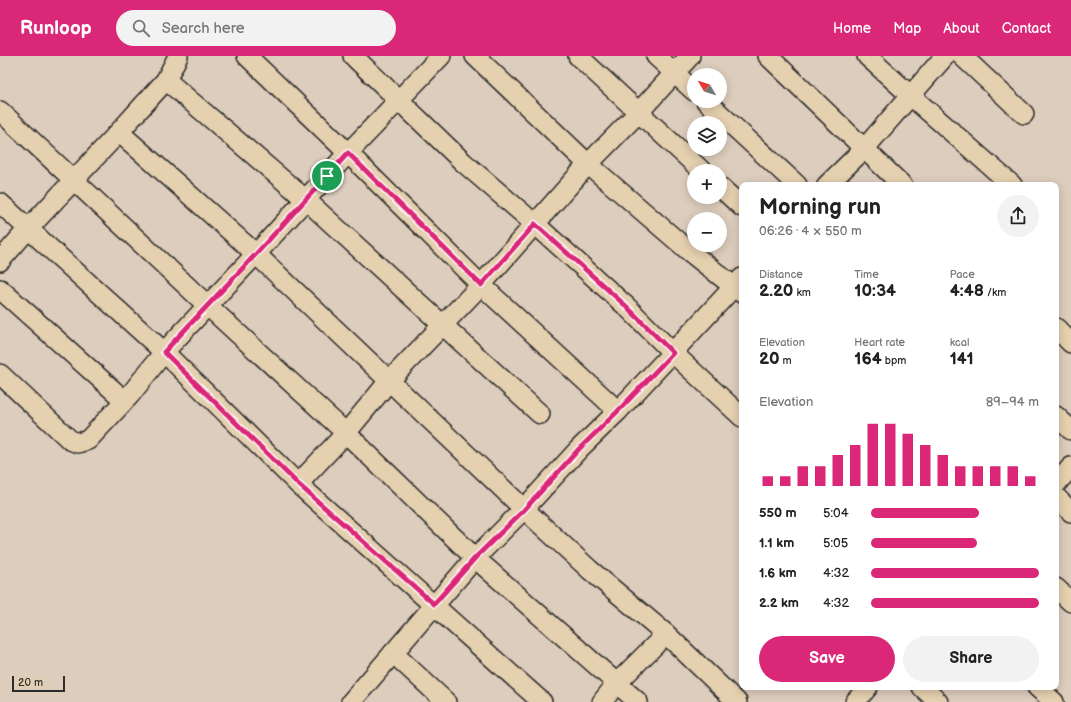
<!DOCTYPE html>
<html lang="en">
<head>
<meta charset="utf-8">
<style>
	body { margin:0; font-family:"Balsamiq Sans",sans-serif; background:#f2f2f2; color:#222; height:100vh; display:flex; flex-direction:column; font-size:15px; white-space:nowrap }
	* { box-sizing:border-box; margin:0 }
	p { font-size:13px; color:#767676 }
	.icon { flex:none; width:22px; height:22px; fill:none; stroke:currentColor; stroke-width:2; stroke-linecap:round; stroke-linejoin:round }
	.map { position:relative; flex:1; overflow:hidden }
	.panel { position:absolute; left:739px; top:126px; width:320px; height:508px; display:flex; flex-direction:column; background:#fff; border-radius:8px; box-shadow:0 2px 10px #0003 }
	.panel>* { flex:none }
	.needle { width:26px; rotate:309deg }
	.buttons { position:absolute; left:687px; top:12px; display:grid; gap:8px }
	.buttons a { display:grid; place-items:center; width:40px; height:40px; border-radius:50%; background:#fff; box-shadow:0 2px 10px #0003; font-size:20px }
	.scale { position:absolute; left:12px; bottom:10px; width:53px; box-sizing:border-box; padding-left:4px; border:2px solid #2b2b2b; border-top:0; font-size:11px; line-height:14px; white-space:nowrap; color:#2b2b2b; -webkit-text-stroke:3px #e5d0af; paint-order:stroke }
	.pin { position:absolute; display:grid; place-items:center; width:34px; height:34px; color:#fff; margin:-17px; border:2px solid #fff; border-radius:50%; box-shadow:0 1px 4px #0007 }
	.round { display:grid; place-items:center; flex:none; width:42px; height:42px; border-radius:21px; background:#f2f2f2 }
	.summary { display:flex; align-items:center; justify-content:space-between; height:68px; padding:0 20px }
	h1 { font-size:22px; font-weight:600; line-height:30px }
	.metrics { display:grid; grid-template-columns:repeat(3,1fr); gap:6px; height:68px; padding:4px 20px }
	.metrics div { display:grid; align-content:center }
	.metrics b { font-size:17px; font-weight:600 }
	.metrics small { font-size:11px; font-weight:400 }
	.metrics p { font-size:11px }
	.chart { height:112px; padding:8px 20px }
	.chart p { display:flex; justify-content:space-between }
	.chart svg { width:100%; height:72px; margin-top:4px; stroke:#db2777; stroke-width:6 }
	.primary-button { display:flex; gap:8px; margin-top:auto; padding:8px 20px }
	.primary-button a { flex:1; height:46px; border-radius:24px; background:#db2777; color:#fff; font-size:16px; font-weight:600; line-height:46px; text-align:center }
	.primary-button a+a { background:#f2f2f2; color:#222 }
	ul { padding:0 20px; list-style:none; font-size:13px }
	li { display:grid; grid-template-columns:64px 48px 1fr; align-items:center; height:30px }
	li i { height:10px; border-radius:5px; background:#db2777 }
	header { display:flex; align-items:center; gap:24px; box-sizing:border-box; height:56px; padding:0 20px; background:#db2777; color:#fff }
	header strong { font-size:19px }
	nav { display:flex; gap:22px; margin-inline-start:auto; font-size:14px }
	.search { width:280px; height:36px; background:#f2f2f2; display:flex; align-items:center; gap:10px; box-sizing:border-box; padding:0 14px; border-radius:22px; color:#767676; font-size:15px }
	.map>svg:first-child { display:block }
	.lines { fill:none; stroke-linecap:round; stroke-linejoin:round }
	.street-casing { stroke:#2b2b2b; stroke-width:22 }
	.street { stroke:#e5d0af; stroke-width:19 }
	.route-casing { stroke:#fff; stroke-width:8 }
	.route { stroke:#db2777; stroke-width:5 }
</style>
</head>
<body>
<header>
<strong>Runloop</strong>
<div class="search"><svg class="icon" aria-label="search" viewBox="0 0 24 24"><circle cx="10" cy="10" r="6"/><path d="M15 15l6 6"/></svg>Search here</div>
<nav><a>Home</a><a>Map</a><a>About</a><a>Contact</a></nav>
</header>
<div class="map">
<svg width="1071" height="646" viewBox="0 0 1071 646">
	<rect width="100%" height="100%" fill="#ddcdbd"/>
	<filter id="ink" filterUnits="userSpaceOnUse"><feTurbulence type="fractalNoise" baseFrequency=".025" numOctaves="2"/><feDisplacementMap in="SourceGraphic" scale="8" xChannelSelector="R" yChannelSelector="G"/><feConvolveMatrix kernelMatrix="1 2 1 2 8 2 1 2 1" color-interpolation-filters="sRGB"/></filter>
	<g filter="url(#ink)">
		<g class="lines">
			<g class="street-casing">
				<g id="street">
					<path d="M247 0 348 97 481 229 618 355"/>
					<path d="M353 0 463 106 535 168 627 251 673 297 742 361"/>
					<path d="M475 0 588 108 690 196 742 237"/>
					<path d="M578 0 702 115"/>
					<path d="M656 0 694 35"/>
					<path d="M768 0 902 129"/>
					<path d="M867 0 911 40 1012 129"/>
					<path d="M962 0 1024 58"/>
					<path d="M166 24 305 143 540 358"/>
					<path d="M706 45 797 129"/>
					<path d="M0 55 207 249 346 377 475 502 638 646"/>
					<path d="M119 76 256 198 524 453 590 514 666 578 737 646"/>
					<path d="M827 129 864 93 945 0"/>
					<path d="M720 131 742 151"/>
					<path d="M0 147 164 296 298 428 542 646"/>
					<path d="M0 205 28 173 119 76 166 24 178 0"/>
					<path d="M0 233 124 344"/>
					<path d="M1056 272 1071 287"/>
					<path d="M0 318 70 384 78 387 88 384 130 339 164 296 256 198 348 97 441 0"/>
					<path d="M1056 360 1071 374"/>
					<path d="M298 428 346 377 389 325 481 229 588 108 638 57 690 0"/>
					<path d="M1056 428 1071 411"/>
					<path d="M1056 441 1071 456"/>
					<path d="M1056 532 1071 546"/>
					<path d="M393 597 446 646"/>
					<path d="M922 631 938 646"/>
					<path d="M1037 631 1054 646"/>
					<path d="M351 646 475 502 524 453 579 393 618 355 742 222"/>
					<path d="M602 646 617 627 666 578"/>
					<path d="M855 646 868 631"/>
				</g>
			</g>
			<use href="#street" class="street"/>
		</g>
	</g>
	<g class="lines" filter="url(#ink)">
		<g class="route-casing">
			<path id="route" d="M348 97 481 229 535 168 627 251 673 297 618 355 579 393 524 454 475 502 434 548 298 428 164 296 256 198Z"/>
		</g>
		<use href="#route" class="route"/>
	</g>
</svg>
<div class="buttons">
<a><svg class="needle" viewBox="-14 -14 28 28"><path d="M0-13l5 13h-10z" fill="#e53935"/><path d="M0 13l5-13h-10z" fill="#767676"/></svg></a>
<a><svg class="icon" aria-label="layers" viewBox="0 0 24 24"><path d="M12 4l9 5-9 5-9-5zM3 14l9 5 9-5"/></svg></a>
<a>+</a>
<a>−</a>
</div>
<div class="scale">20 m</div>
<div class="pin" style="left:327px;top:120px;background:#1e9e55"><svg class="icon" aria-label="arrive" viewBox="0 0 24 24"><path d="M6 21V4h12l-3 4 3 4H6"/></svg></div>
<section class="panel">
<div class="summary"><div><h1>Morning run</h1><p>06:26 · 4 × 550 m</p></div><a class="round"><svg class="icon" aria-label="share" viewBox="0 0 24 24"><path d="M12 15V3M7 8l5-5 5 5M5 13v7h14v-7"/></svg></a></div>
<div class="metrics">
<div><p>Distance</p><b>2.20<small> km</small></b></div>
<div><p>Time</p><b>10:34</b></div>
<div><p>Pace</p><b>4:48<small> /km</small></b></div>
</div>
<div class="metrics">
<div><p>Elevation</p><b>20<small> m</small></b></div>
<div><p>Heart rate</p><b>164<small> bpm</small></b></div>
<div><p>kcal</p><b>141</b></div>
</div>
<div class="chart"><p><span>Elevation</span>89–94 m</p>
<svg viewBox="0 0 160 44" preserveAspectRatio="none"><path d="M5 44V38M15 44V38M25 44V32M35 44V32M45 44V25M55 44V19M65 44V6M75 44V6M85 44V12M95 44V19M105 44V25M115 44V32M125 44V32M135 44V32M145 44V32M155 44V38"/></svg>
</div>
<ul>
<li><b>550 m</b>5:04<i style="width:64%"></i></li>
<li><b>1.1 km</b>5:05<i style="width:63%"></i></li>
<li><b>1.6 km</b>4:32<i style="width:100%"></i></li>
<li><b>2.2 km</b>4:32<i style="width:100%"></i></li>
</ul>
<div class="primary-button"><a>Save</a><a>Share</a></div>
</section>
</div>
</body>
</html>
